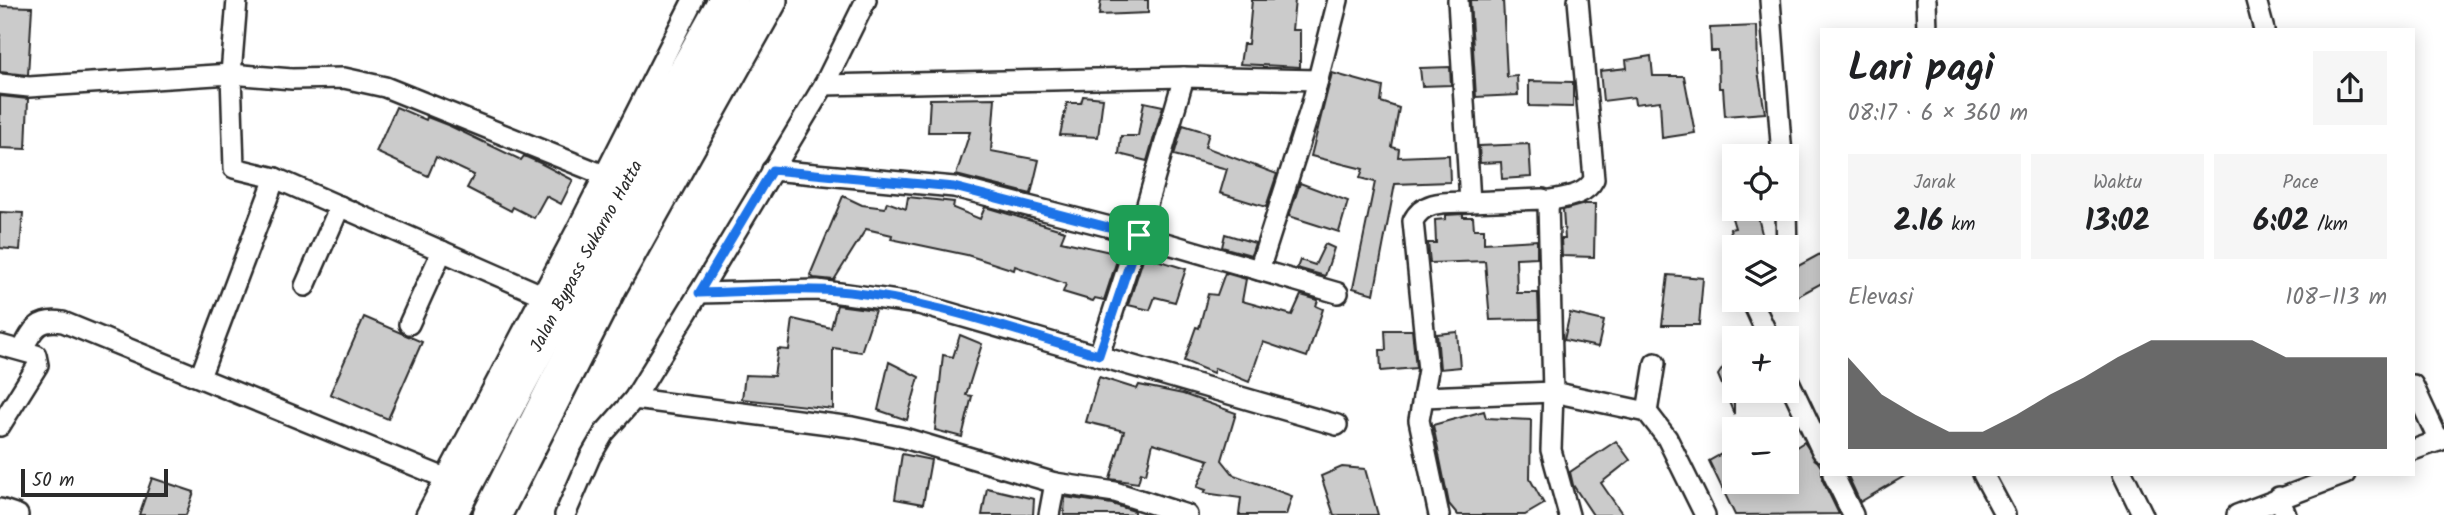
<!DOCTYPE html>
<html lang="id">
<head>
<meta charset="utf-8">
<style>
	body { margin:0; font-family:Kalam,sans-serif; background:#f6f6f6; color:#202124; height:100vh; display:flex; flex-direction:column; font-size:26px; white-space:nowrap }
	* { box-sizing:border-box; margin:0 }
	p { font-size:23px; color:#757577 }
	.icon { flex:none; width:38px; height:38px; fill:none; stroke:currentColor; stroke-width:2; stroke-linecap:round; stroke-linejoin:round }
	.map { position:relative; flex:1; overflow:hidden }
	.sheet { position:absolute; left:1820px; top:28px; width:595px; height:448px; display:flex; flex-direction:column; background:#fff; border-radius:0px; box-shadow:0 4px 18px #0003 }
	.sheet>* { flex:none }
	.fabs { position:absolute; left:1722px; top:144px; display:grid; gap:14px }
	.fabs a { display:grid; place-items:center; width:77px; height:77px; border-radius:0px; background:#fff; box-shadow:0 4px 18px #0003; font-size:35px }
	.scale { position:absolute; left:21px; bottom:18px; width:147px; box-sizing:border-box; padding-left:7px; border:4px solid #2b2b2b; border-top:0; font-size:19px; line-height:24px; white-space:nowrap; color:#2b2b2b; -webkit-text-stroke:5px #fff; paint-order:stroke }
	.pin { position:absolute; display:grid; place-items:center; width:60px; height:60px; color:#fff; margin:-30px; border-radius:14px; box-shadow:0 4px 10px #0006 }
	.round { display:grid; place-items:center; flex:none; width:74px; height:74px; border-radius:0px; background:#f6f6f6 }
	.summary { display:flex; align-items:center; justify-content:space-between; height:119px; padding:0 28px }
	h1 { font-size:38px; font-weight:800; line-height:52px }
	.figures { display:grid; grid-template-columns:repeat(3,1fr); gap:10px; height:119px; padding:7px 28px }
	.figures div { display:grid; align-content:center; border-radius:0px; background:#f6f6f6; text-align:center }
	.figures b { font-size:30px; font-weight:800 }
	.figures small { font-size:19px; font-weight:400 }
	.figures p { font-size:19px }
	.chart { height:196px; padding:14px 28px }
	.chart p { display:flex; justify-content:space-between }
	.chart svg { width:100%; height:126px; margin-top:7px; fill:#2b2b2b; opacity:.7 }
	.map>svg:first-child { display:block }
	.building { fill:#cbcbcb; stroke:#2b2b2b; stroke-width:2 }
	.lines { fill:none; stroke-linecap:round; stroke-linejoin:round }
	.street-casing { stroke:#2b2b2b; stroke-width:24 }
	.highway-casing { stroke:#2b2b2b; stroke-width:42 }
	.street { stroke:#fff; stroke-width:19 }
	.highway { stroke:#fff; stroke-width:37 }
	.route-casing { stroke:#fff; stroke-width:14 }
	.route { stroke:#1a73e8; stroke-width:9 }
	.labels { text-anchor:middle; stroke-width:7; stroke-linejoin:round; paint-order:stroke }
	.street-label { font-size:18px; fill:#2b2b2b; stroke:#fff }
</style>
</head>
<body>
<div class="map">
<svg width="2444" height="515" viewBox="0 0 2444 515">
	<rect width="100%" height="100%" fill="#fff"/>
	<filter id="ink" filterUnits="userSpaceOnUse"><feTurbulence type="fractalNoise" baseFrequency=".0143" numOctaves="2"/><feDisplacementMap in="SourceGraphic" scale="14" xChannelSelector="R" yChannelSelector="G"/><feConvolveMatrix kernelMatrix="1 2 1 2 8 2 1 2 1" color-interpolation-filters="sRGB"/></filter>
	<g filter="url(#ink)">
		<g class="building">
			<path d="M1101 0H1148V13L1099 15Z"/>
			<path d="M1252 0H1295L1292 30H1300V67L1240 64 1243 44H1248Z"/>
			<path d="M1470 0H1503L1507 77 1517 76 1518 95 1476 97Z"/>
			<path d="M0 6 32 7 28 75 0 72Z"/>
			<path d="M1757 26 1758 71 1765 113 1725 116 1723 88H1719L1718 51H1711L1710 28Z"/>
			<path d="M1651 56 1653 76H1684L1695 133 1662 138 1660 101 1635 104 1634 97 1603 101 1600 71 1627 68 1626 60Z"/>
			<path d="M1450 67 1451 85 1422 86 1420 68Z"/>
			<path d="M1332 73 1383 87 1381 102 1399 108 1392 147 1399 149 1398 157 1449 155 1450 182 1395 184 1374 294 1353 288 1375 182 1360 178 1363 169 1311 156Z"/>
			<path d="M1529 81 1573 82V107L1529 106Z"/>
			<path d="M0 96 28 99 26 149 0 148Z"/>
			<path d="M1083 96 1103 98 1098 137 1060 135 1067 103H1081Z"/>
			<path d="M995 98 991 151 1039 160 1031 194 956 175 970 132H928L930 99Z"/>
			<path d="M1144 102 1163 106 1147 161 1119 154 1121 136H1138Z"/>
			<path d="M396 107 426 120 427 117 450 126 521 160 524 156 540 163 573 180 561 204 546 196 534 218 513 207 511 211 467 188 474 175 436 157 428 176 376 152Z"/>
			<path d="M1183 125 1209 133 1205 147 1277 174 1266 207 1220 193 1227 169 1174 155Z"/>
			<path d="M1529 144 1531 177 1502 179 1501 162 1480 163 1479 146Z"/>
			<path d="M1300 183 1348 201 1339 232 1289 216Z"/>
			<path d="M843 196 862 205 885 208 887 202 906 209 908 197 954 202 953 208 980 219 985 207 1065 231 1061 241 1119 254 1104 300 1095 298 1093 301 1063 292 1066 284 1015 266 1014 270 967 255 891 239 892 235 866 229 834 280 814 278 810 275Z"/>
			<path d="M1585 204H1595L1594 257 1562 256 1561 239H1565L1563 210Z"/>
			<path d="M1729 208H1756L1765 247H1734L1730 229 1735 228Z"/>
			<path d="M0 212 23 213 20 250 0 248Z"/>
			<path d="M1463 214V217H1473L1474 229H1484V243L1537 240V257L1516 258 1517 293H1538L1539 319 1490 320 1485 261 1430 263 1428 243H1436L1435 220 1446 219V215Z"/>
			<path d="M1225 234 1255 243 1251 255 1222 247Z"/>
			<path d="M1325 244 1334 248 1325 276 1297 268 1300 260 1315 265Z"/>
			<path d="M1822 253V283L1787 302V272Z"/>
			<path d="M1144 256 1186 269 1175 302 1155 297 1150 310 1128 305Z"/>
			<path d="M1225 273 1246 279 1242 301 1292 315 1301 295 1318 300 1316 306 1323 309 1307 357 1263 342 1249 382 1215 368 1213 373 1184 361 1196 327 1199 328 1208 294 1217 295Z"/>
			<path d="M1668 275 1703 278 1699 325H1662Z"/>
			<path d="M837 305 875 310 861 352 833 348V409L742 399 745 375 774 376 778 349 789 350 793 319 831 328Z"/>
			<path d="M1570 313 1604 321 1598 347 1564 340Z"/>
			<path d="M364 317 422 342 388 419 330 394Z"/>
			<path d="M1385 330H1412L1416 368 1381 371 1380 350H1386Z"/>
			<path d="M1457 332 1460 367 1440 369 1437 334Z"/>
			<path d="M960 335 982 344 966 395 972 396 962 437 935 430 943 355 953 357Z"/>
			<path d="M1734 351V414L1718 375Z"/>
			<path d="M889 362 919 377 907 420 878 410Z"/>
			<path d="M1099 377 1137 389 1139 385 1183 394 1236 413 1222 460 1234 475 1292 496 1286 515H1239L1241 498 1204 493 1206 490 1197 487 1209 460 1153 443 1146 474 1141 472 1138 483 1110 479 1124 431 1086 422Z"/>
			<path d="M1484 411 1486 418 1531 420 1530 479 1544 504 1525 515H1458L1449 504 1433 425Z"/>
			<path d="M1616 441 1630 460 1601 483 1623 515H1593L1573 485 1570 472Z"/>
			<path d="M1804 442 1822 468V479L1839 514 1735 515 1709 461 1734 447V481H1787V453Z"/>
			<path d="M902 454 931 460 923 504 895 499Z"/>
			<path d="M1342 467 1365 469 1378 515H1334L1321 476Z"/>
			<path d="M1847 474H1908L1860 502Z"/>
			<path d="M152 478 194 492 186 515H139Z"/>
			<path d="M987 488 1034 499 1033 515H982Z"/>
			<path d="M1065 497 1112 504 1134 511V515H1064Z"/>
		</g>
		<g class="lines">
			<g class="street-casing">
				<g id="street">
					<path d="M237 0 231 74 234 168 275 178 542 295"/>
					<path d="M1458 0 1470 202 1543 199 1548 204 1553 392 1551 450 1569 515"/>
					<path d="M1770 0 1782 156"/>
					<path d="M1926 0 1927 30"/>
					<path d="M2256 0 2264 30"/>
					<path d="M0 84 29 87 231 74 292 79 344 78 385 87 604 175"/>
					<path d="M824 85 1184 77 1318 80"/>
					<path d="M772 170 954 187 1110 227 1338 293"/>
					<path d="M1546 201C1564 197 1585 197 1594 179L1578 0"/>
					<path d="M1786 208 1787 254"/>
					<path d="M1259 270 1311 107 1338 0"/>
					<path d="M305 286 340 206"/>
					<path d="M699 293 817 290 919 304 1337 425"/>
					<path d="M1751 299 1769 338"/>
					<path d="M409 324 442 251"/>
					<path d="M0 345 36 355 38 365 0 426"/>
					<path d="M22 350C33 329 38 318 63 322L445 478"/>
					<path d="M1099 355 1138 235 1184 77"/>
					<path d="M200 377 275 178"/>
					<path d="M1787 377 1822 451"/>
					<path d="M2413 385 2439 441"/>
					<path d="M1423 397 1553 392 1647 412 1667 438 1705 515"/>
					<path d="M634 399 852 427 904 438 1055 483 1115 492 1187 515"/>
					<path d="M1647 412 1655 363"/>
					<path d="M2413 450 2444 439"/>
					<path d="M1833 474 1853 515"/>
					<path d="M1983 474 2005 515"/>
					<path d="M2123 474 2143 515"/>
					<path d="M2279 497 2286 515"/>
					<path d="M0 509 18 515"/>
					<path d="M426 515 575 233 693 0"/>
					<path d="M565 515 590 457 604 433 634 399 699 293 824 85 866 0"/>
					<path d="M1049 515 1055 483"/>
					<path d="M1439 515 1419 420 1428 370 1413 221C1424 199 1448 203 1470 202"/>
					<path d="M2237 515 2345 474"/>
				</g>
			</g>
			<g class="highway-casing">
				<g id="highway">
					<path id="s1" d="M447 515 584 257 728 0"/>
					<path d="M492 515 609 284 768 0"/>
				</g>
			</g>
			<use href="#street" class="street"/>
			<use href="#highway" class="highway"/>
		</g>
	</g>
	<g class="lines" filter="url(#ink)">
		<g class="route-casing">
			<path id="route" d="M772 170 954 187 1139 235 1099 355C1017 332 934 301 849 292 800 287 749 292 699 293Z"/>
		</g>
		<use href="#route" class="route"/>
	</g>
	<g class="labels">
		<g class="street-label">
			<text dy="6" stroke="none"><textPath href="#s1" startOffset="294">Jalan Bypass Sukarno Hatta</textPath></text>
		</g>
	</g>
</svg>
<div class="fabs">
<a><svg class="icon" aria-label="locate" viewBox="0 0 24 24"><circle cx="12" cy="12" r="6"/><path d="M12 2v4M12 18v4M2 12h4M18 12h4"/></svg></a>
<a><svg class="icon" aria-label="layers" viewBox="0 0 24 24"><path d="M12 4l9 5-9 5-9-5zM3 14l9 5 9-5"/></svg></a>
<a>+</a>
<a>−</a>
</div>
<div class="scale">50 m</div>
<div class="pin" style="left:1139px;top:235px;background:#1e9e55"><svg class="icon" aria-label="arrive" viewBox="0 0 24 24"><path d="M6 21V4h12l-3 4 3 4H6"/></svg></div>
<section class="sheet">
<div class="summary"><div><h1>Lari pagi</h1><p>08:17 · 6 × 360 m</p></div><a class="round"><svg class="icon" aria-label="share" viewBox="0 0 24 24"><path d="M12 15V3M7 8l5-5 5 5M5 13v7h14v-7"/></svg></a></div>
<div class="figures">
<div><p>Jarak</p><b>2.16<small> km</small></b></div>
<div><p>Waktu</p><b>13:02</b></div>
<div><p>Pace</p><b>6:02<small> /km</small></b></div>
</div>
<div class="chart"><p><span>Elevasi</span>108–113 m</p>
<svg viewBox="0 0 160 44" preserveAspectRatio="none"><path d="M0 44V12L10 25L20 32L30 38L40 38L50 32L60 25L70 19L80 12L90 6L100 6L110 6L120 6L130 12L140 12L150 12L160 12V44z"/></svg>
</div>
</section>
</div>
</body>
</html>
